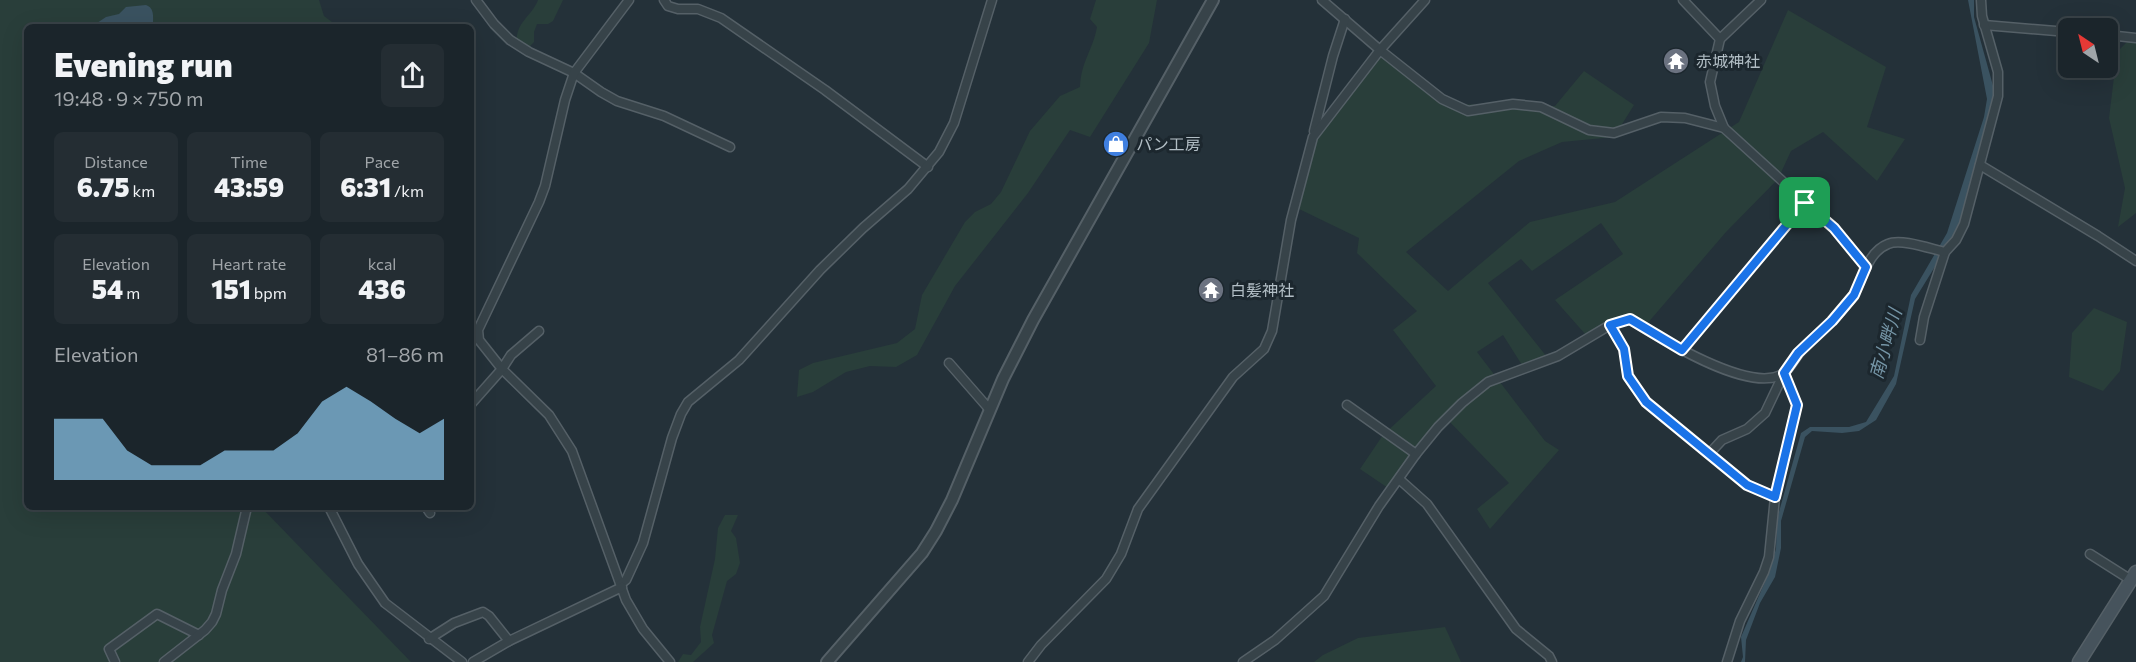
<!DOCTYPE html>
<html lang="en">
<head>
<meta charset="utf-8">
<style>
	body { margin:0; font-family:Commissioner,"Noto Sans JP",sans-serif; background:#242d33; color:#f1f3f6; height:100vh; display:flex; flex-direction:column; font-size:22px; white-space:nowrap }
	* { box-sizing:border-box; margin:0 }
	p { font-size:20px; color:#a0a5a9 }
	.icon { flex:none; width:33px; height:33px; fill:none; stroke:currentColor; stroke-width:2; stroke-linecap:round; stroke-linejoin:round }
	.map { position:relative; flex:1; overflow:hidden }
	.details { position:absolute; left:24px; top:24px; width:450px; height:486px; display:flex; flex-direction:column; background:#1b252b; border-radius:9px; box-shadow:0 6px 24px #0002,0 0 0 2px #394247 }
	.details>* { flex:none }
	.needle { width:39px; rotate:325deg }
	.tools { position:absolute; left:2058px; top:18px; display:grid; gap:12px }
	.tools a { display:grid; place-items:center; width:60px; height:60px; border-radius:9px; background:#1b252b; box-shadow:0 6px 24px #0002,0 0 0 2px #394247; font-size:30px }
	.pin { position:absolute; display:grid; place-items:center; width:51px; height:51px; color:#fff; margin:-26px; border-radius:12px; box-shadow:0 3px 9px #0006 }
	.round { display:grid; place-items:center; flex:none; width:63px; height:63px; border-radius:9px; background:#242d33 }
	.head { display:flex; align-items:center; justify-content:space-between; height:102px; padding:0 30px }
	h1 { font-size:33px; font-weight:800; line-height:45px }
	.stats { display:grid; grid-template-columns:repeat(3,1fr); gap:9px; height:102px; padding:6px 30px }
	.stats div { display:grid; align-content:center; border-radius:9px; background:#242d33; text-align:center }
	.stats b { font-size:26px; font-weight:800 }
	.stats small { font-size:16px; font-weight:400 }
	.stats p { font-size:16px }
	.chart { height:168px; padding:12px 30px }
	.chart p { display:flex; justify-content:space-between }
	.chart svg { width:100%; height:108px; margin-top:6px; fill:#8dc9ef; opacity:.7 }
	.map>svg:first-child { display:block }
	.green { fill:#293e3a }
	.water { fill:#3a5260 }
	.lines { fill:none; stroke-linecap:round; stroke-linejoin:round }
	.minor-casing { stroke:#556067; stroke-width:11 }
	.tertiary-casing { stroke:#556067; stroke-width:14 }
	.secondary-casing { stroke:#556067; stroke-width:15 }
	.minor { stroke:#374349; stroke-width:8 }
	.tertiary { stroke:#374349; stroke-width:10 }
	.secondary { stroke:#46535c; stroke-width:12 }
	.route-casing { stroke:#fff; stroke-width:12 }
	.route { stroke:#1a73e8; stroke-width:8 }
	.labels { text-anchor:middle; stroke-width:6; stroke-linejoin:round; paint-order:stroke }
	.poi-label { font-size:16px; fill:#b2bec5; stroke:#1c272e; text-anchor:start }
	.water-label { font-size:18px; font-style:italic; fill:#7595a6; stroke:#1c272e }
</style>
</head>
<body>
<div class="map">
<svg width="2136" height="662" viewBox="0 0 2136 662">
	<rect width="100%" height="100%" fill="#243139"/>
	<g class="green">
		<path d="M0 0H319L324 16 332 22 334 27H27V507H261L411 662H0Z"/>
		<path d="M538 0H563L553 21 548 24H537L534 32V42L528 48 517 42C515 23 532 16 538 0Z"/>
		<path d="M1096 0H1157L1149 43 1090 137 1070 130 1028 193 955 286 917 355 896 367 870 366 846 372 813 392 797 397 799 370 813 363 897 343 915 329 922 295 965 222 975 212 991 204 1001 192 1030 131 1060 96 1080 87C1081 61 1093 50 1097 27L1090 19Z"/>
		<path d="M1788 10 1886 67 1867 127 1905 139 1877 181 1823 132 1791 151 1778 179 1726 232 1646 325 1629 316 1586 335 1555 300 1623 254 1601 223 1532 271 1521 259 1488 283 1547 357 1522 365 1503 335 1477 352 1545 441 1559 450 1490 529 1477 509 1509 483 1445 417 1388 488 1360 469 1383 435 1436 386 1393 330 1417 311 1357 253 1359 238 1297 208 1316 138 1381 53 1453 104 1555 106 1584 71 1634 105 1614 137 1562 142 1519 161 1406 252 1448 291 1530 222 1615 202 1739 122Z"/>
		<path d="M2136 33V213L2118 227 2125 188 2109 118 2117 52Z"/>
		<path d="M2094 308 2127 322 2120 371 2103 391 2069 377 2072 333Z"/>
		<path d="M725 515H738L731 531 736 538 740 563 736 574 727 581 712 635 714 643 693 662H678L683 654 691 655 701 642 700 627 715 559 718 528Z"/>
		<path d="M1445 627 1461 662H1314L1323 655 1358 638Z"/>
	</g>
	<g class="water">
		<path d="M1968 0H1974V17L1995 93 1972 181 1957 231 1915 299 1896 384 1876 420 1859 431 1842 433 1812 431 1805 437 1781 521V548L1775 577 1760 603 1746 640 1745 662H1741L1743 657 1741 637 1768 575 1776 549 1777 519 1801 433 1810 427H1849L1866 422 1894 376 1911 295 1947 233 1984 117 1987 99Z"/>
		<path d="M146 5C155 8 153 18 153 27H91L106 17 119 14 126 7Z"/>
	</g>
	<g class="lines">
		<g class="minor-casing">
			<g id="minor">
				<path d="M476 0 494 24 510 40 529 52 574 73 601 92 617 101 664 116 730 147"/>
				<path d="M629 0 574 73 565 100 545 186 539 202 478 330 479 340 502 369 549 415 572 451 626 600 643 629 670 662"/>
				<path d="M664 0 668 6 678 9H698L721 18 825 90 928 167"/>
				<path d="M1322 0 1380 50 1442 99 1468 111 1513 104 1541 107 1589 130 1614 133 1661 117 1685 118 1724 128 1834 228 1866 267"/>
				<path d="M1683 0 1720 39"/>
				<path d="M1984 25 2068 32"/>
				<path d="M2108 35 2136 38"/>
				<path d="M1724 128 1715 106 1710 82 1720 39 1761 0"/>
				<path d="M1314 131 1333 56 1345 19"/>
				<path d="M1980 165 2098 236 2136 261"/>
				<path d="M1610 325 1624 349 1628 377 1646 402 1747 485 1775 497"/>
				<path d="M1920 340 1924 317 1945 252"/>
				<path d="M1682 350 1805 203"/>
				<path d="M949 363 990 410"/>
				<path d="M471 404 502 369 511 355 539 331"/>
				<path d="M1347 405 1416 454"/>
				<path d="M1709 454 1722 440 1747 429 1765 413 1784 373"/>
				<path d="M1399 479 1427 504 1516 629 1549 656 1552 662"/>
				<path d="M329 507 358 564 385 603 462 662"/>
				<path d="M426 507 430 513"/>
				<path d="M2090 554 2131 580"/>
				<path d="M621 584 626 580 643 543 672 438 681 414 688 402 739 360 820 270 863 228 908 189 939 152 954 123 992 0"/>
				<path d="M429 639 454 623 483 612 489 616 509 641"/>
				<path d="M115 662 109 649 157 614 199 635"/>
				<path d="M164 662 205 630 212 622 216 614 222 590 236 554 247 507"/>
				<path d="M473 662 509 641 622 587"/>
				<path d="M1028 662 1041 645 1106 579 1121 554 1138 509 1233 377 1264 349 1272 331 1291 220 1313 137 1380 50 1425 0"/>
				<path d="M1243 662 1275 640 1324 596 1379 506 1416 454 1438 427 1462 403 1488 382 1558 356 1610 325 1630 319C1658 337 1752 396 1784 373 1791 368 1798 352 1806 345 1822 330 1841 314 1853 296 1863 280 1867 252 1888 244 1901 238 1931 249 1945 252L1956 240 1964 224 1998 96V72L1982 16 1981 0"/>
				<path d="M1727 662 1740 621 1764 572 1769 557 1775 497 1797 405 1784 373"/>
			</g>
		</g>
		<g class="tertiary-casing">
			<path id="tertiary" d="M827 662 922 553 936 531 952 500 1003 379 1033 320 1213 0"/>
		</g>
		<g class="secondary-casing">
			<path id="secondary" d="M2079 662 2136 572"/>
		</g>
		<use href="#minor" class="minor"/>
		<use href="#tertiary" class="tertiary"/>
		<use href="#secondary" class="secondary"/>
	</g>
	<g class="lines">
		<g class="route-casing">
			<path id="route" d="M1805 203 1834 228 1866 267 1854 295 1832 321 1798 353 1784 373 1797 405 1775 497 1747 485 1646 402 1628 376 1624 349 1610 325 1630 319 1682 350Z"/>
		</g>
		<use href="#route" class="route"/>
	</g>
	<defs>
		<g id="temple-disc" transform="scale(1.35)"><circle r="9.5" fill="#6b7280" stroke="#1c272e"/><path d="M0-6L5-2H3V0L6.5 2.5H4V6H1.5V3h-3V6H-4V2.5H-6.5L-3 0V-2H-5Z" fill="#fff"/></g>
		<g id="shop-disc" transform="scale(1.35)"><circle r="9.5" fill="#3f7fe0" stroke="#1c272e"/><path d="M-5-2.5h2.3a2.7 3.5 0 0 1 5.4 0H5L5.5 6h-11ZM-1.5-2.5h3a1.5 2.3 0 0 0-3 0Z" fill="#fff"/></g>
	</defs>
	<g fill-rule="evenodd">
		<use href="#temple-disc" x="1676" y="61"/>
		<use href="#shop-disc" x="1116" y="144"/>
		<use href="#temple-disc" x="1211" y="290"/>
	</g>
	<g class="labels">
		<g class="poi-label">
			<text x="1696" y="67">赤城神社</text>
			<text x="1136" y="150">パン工房</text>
			<text x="1230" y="296">白髪神社</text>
		</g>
		<g class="water-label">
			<text transform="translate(1886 344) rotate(-74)" y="6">南小畔川</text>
		</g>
	</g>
</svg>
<div class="tools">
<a><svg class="needle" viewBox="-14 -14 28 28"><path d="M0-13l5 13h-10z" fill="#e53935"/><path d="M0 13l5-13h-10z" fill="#a0a5a9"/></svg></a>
</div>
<div class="pin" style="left:1805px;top:203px;background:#1e9e55"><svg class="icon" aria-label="arrive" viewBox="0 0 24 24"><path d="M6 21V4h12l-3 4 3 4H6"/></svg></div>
<section class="details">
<div class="head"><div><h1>Evening run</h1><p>19:48 · 9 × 750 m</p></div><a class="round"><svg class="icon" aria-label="share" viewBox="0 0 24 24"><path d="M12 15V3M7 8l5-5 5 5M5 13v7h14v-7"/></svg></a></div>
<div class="stats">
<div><p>Distance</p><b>6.75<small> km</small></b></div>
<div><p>Time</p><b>43:59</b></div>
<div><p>Pace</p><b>6:31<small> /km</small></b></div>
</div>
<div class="stats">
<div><p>Elevation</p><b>54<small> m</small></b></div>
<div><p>Heart rate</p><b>151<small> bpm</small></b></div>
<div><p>kcal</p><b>436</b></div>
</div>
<div class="chart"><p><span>Elevation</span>81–86 m</p>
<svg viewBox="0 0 160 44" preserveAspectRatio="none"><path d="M0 44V19L10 19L20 19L30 32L40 38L50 38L60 38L70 32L80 32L90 32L100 25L110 12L120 6L130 12L140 19L150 25L160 19V44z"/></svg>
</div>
</section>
</div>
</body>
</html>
